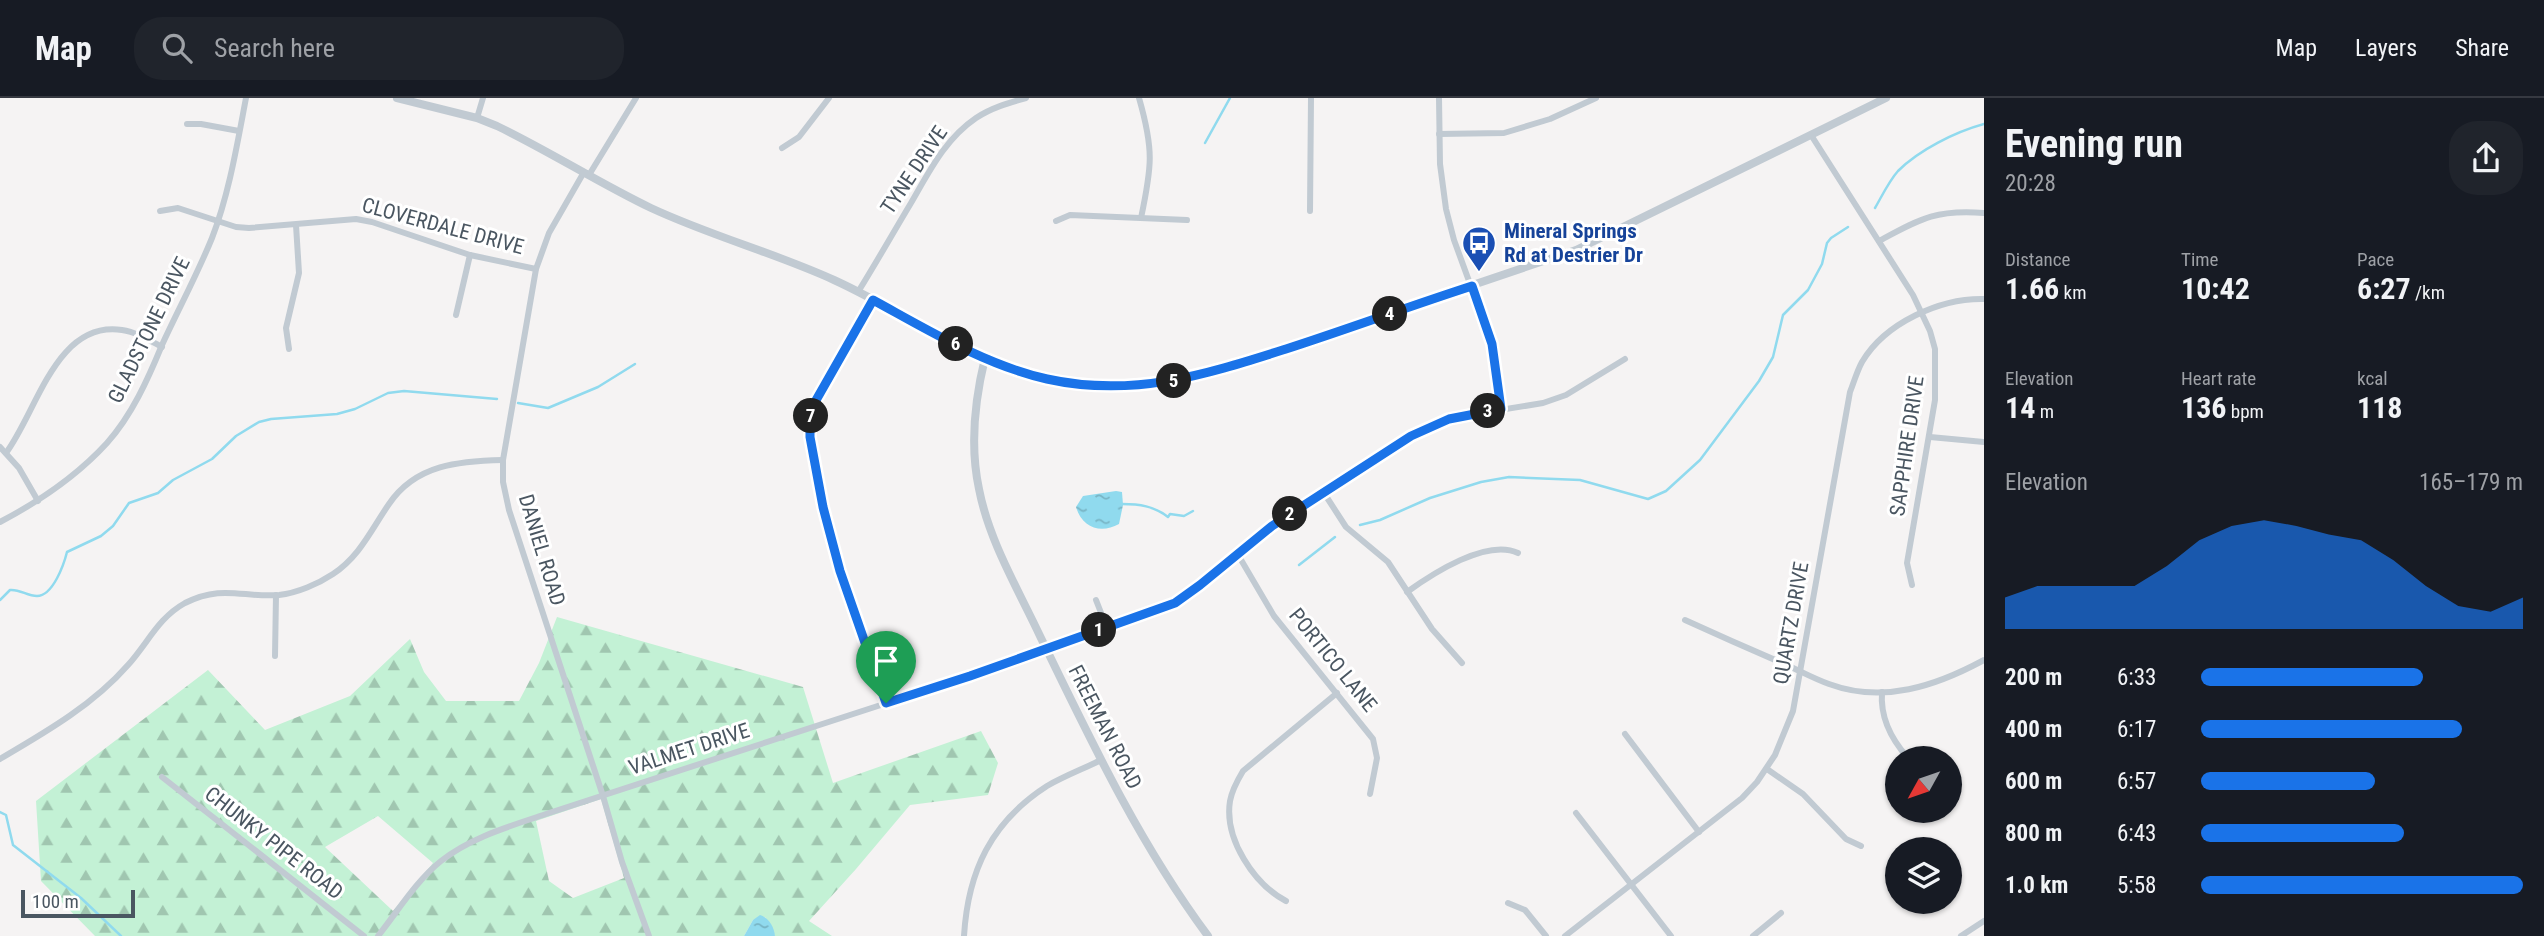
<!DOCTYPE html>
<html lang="en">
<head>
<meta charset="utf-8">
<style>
	body { margin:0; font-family:"Roboto Condensed",sans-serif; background:#20242c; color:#f1f3f6; height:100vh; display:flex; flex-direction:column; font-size:26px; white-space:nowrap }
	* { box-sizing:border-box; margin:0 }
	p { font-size:23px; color:#9ea1a6 }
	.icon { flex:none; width:38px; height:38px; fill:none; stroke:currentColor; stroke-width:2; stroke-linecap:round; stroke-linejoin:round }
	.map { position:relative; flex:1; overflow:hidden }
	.details { display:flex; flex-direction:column; background:#171b24; width:560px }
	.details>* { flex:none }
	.needle { width:46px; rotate:230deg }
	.tools { position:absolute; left:1885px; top:648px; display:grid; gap:14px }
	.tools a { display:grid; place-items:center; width:77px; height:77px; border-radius:50%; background:#171b24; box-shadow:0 2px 5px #0004; font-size:35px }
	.scale { position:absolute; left:21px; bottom:18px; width:114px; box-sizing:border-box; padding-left:7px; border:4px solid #4a5661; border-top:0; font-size:19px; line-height:24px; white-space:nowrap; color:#4a5661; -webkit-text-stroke:5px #fff; paint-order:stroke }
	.pin { position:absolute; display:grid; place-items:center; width:60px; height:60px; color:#fff; margin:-72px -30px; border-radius:50% 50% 50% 0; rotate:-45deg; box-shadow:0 0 7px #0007 }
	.pin .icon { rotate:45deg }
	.km { position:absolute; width:35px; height:35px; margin:-18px; border-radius:50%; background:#222; color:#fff; font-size:19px; line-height:35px; text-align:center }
	.round { display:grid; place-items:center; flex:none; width:74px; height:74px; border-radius:28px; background:#20242c }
	.summary { display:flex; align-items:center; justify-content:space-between; height:119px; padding:0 21px }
	h1 { font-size:38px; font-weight:700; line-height:52px }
	.metrics { display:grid; grid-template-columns:repeat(3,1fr); gap:10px; height:119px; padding:7px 21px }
	.metrics div { display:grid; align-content:center }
	.metrics b { font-size:30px; font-weight:700 }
	.metrics small { font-size:19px; font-weight:400 }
	.metrics p { font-size:19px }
	.chart { height:196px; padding:14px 21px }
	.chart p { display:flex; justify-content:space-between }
	.chart svg { width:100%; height:126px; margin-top:7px; fill:#1a73e8; opacity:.7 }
	ul { padding:0 21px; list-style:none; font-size:23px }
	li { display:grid; grid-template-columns:112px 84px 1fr; align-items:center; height:52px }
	li i { height:18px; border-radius:9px; background:#1a73e8 }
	header { display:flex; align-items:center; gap:42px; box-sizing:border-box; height:98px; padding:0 35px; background:#171b24; border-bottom:2px solid #363941 }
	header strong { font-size:33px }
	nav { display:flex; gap:38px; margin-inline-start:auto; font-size:24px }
	.search { width:490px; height:63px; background:#20242c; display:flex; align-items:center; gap:18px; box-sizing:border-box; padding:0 24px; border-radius:28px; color:#9ea1a6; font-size:26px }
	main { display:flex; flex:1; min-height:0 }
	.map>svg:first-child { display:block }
	.forest { fill:url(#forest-firs); fill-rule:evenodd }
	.water { fill:url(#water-ripples) }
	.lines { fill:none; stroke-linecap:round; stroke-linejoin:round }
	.stream { stroke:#90daee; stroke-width:2.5 }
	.minor { stroke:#c1cad2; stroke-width:6 }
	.tertiary { stroke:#c1cad2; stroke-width:8 }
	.route-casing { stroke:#fff; stroke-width:14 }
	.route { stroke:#1a73e8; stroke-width:9 }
	.labels { text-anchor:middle; stroke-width:6; stroke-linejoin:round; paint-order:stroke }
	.street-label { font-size:21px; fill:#4a5661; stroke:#fff }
	.transit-label { font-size:21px; font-weight:bold; fill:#164399; stroke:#fff; text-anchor:start }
</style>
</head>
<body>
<header>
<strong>Map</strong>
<div class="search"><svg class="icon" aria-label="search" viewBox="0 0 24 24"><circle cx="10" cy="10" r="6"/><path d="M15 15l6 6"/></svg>Search here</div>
<nav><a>Map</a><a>Layers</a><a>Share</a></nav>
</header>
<main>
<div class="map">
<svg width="1984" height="838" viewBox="0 0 1984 838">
	<defs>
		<pattern id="forest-firs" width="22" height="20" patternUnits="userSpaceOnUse" patternTransform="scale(1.75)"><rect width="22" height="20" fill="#c3f1d5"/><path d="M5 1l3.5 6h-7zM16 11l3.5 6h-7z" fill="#a0c6b0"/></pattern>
		<pattern id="water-ripples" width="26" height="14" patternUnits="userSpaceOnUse" patternTransform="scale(1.75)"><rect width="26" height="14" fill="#90daee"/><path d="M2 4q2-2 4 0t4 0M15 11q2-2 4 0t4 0" fill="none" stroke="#78b4c4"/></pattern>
	</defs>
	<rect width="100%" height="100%" fill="#f5f3f3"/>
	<path class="forest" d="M557 519 803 589 833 685 981 633 998 665 988 697 910 707 856 771 809 823 832 838H775L765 819 753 822 744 838H95L41 783 36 703 208 572 265 632 350 598 410 541 424 574 446 603H519L539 565ZM601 701 624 780 573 800 549 783 536 723ZM378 718 433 765 393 813 325 749Z"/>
	<g class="water">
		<path d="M1116 393 1122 394 1123 407 1119 426C1101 436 1082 430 1076 409L1083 398Z"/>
		<path d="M760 817C769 820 774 829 775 838H744L753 822Z"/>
	</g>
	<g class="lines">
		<g class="stream">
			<path d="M1205 45 1230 0"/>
			<path d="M1875 110C1882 98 1889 83 1898 73 1919 52 1955 34 1984 26"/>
			<path d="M518 305 548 310 598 289 635 266"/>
			<path d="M1122 406C1139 406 1154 408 1168 419L1170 416 1184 418 1193 413"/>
			<path d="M1360 427 1380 422 1430 400 1481 384 1509 379 1580 382 1648 401 1666 393 1700 362 1759 283 1773 259 1783 217 1808 192 1822 166 1827 145 1831 140 1848 129"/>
			<path d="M1299 467 1335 439"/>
			<path d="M0 502 10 492C20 491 27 498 37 498 53 498 64 466 67 454L101 438 113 428 129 405 158 395 173 382 212 361 236 338 259 324 271 321 337 316 355 311 388 295 404 293 497 301"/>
			<path d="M0 714 6 717 13 747 81 800 121 838"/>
		</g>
		<g class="minor">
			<path d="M1139 0C1154 52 1152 68 1141 120"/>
			<path d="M1439 0 1440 66 1446 111 1454 142 1492 246 1501 311"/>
			<path d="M477 20 483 0"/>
			<path d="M187 26H201L239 33"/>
			<path d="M1439 36 1504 35 1550 21 1596 0"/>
			<path d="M1811 37 1913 197 1930 233 1935 251V302L1907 465 1912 487"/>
			<path d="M782 50 799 39 829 0"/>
			<path d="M584 74 549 135 536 171 503 362V384L509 412 603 698 622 764 649 838"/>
			<path d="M589 77 636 0"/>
			<path d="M160 113 178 110 236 129 249 130 356 121 372 124 470 157 536 171"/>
			<path d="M1310 113 1311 0"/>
			<path d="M1056 123 1070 117 1187 122"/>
			<path d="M1879 143C1920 121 1936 111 1984 115"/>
			<path d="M858 194C876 165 893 135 911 105 929 74 945 41 976 20 991 10 1008 5 1026 0"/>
			<path d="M874 202 815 304 810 325V339L823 409 840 473 886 605"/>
			<path d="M456 217 470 157"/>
			<path d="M289 251 286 230 299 175 296 127"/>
			<path d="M1930 339 1984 344"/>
			<path d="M0 349 19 370 38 403"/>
			<path d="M6 355C37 314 56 222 122 232 136 234 149 242 162 249"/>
			<path d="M1324 395 1346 429 1388 464 1432 531 1462 565"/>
			<path d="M0 424C40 403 76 379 107 345 132 317 148 281 162 247 178 212 197 177 212 140 229 96 237 47 246 0"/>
			<path d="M1237 455 1274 518 1373 641 1377 660 1370 696"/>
			<path d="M1407 494C1432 476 1487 440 1518 455"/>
			<path d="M1096 502 1107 530"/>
			<path d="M1685 522C1720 538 1754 553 1789 568 1802 574 1815 581 1829 586 1883 606 1936 588 1984 562"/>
			<path d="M275 558 276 497"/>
			<path d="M1882 594C1880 620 1891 641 1908 660"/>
			<path d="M1625 636 1699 734"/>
			<path d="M0 661C46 634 93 607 128 567 148 545 158 520 185 505 223 486 243 500 279 497 297 495 318 486 333 476 360 458 371 432 389 406 416 366 460 363 503 362"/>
			<path d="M1767 671 1803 696 1846 741 1861 748"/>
			<path d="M162 679 364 838"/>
			<path d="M1576 715 1671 838"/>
			<path d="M1286 803C1254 786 1224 741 1230 703 1232 692 1237 683 1243 673L1337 595"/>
			<path d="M1508 805 1525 812 1546 838"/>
			<path d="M378 838C398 813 416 783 441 763 471 739 511 728 546 716L970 578 1175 505 1200 487 1272 428 1423 332 1463 318 1543 305 1566 297 1625 261"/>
			<path d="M964 838C968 773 991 724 1047 688 1064 678 1083 671 1101 662"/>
			<path d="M1565 838 1742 700 1757 684 1775 657 1793 613 1850 294C1854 284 1857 273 1862 264 1885 225 1940 200 1984 201"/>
			<path d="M1753 838 1781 815"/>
			<path d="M1961 838 1984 823"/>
		</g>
		<g class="tertiary">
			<path d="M397 0 477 20 497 28C549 53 599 85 651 110 711 138 775 155 834 182 876 201 915 226 956 247 1048 293 1125 298 1224 271L1576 152 1886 0"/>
			<path d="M985 260C975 301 970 349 979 391 989 443 1018 491 1040 538 1090 641 1139 745 1208 838"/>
		</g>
	</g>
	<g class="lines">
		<g class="route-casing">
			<path id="route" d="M1472 188 1492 246 1501 311 1449 321 1411 338 1272 428 1200 487 1175 505 970 578 886 605 840 473 823 409 810 339V325L815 304 873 202C928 232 985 267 1047 281 1133 300 1204 277 1286 251 1348 231 1410 208 1472 188Z"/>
		</g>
		<use href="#route" class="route"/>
	</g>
	<defs>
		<g id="bus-pin" transform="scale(1.75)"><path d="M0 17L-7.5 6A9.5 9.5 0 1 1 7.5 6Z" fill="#1a4fb4" stroke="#fff"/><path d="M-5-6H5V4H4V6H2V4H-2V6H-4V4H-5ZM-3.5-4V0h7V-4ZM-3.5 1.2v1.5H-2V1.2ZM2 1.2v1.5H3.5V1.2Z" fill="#fff"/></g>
	</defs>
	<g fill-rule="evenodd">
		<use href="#bus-pin" x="1479" y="145"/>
	</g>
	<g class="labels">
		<g class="street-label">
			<text transform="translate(914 72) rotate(-56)" y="7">TYNE DRIVE</text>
			<text transform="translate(443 128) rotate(15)" y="7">CLOVERDALE DRIVE</text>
			<text transform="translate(149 232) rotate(-64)" y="7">GLADSTONE DRIVE</text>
			<text transform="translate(1907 348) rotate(-82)" y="7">SAPPHIRE DRIVE</text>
			<text transform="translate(542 452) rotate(73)" y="7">DANIEL ROAD</text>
			<text transform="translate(1791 525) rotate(-80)" y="7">QUARTZ DRIVE</text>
			<text transform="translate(1333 562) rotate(51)" y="7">PORTICO LANE</text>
			<text transform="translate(1105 629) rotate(63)" y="7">FREEMAN ROAD</text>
			<text transform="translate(689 651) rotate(-18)" y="7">VALMET DRIVE</text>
			<text transform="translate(274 745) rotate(38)" y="7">CHUNKY PIPE ROAD</text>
		</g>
		<g class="transit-label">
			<text x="1504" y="140">Mineral Springs<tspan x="1504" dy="24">Rd at Destrier Dr</tspan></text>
		</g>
	</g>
</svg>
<div class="tools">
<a><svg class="needle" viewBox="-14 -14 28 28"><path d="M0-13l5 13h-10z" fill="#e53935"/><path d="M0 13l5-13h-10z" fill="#9ea1a6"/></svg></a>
<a><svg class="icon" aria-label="layers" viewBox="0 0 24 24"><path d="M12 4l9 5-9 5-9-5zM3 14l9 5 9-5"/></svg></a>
</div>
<div class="scale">100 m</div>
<div class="pin" style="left:886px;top:605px;background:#1e9e55"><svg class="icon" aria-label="arrive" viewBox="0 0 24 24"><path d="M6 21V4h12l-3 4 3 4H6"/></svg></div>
<b class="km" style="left:1099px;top:532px">1</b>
<b class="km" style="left:1290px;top:416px">2</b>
<b class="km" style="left:1488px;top:313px">3</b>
<b class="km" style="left:1390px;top:216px">4</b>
<b class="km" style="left:1174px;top:283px">5</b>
<b class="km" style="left:956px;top:246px">6</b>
<b class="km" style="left:811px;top:318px">7</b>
</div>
<section class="details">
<div class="summary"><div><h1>Evening run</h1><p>20:28</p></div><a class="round"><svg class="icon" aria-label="share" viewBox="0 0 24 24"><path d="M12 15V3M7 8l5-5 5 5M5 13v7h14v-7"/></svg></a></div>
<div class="metrics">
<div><p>Distance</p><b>1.66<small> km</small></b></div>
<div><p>Time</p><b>10:42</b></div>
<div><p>Pace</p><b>6:27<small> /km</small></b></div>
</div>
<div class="metrics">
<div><p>Elevation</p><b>14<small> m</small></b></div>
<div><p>Heart rate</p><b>136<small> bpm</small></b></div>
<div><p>kcal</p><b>118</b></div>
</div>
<div class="chart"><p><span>Elevation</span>165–179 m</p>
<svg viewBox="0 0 160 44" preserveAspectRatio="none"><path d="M0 44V33L10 29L20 29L30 29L40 29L50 22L60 13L70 8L80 6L90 8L100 11L110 13L120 20L130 29L140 36L150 38L160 33V44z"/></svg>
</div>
<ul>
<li><b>200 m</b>6:33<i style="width:69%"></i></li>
<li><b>400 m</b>6:17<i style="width:81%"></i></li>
<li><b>600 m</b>6:57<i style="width:54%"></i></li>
<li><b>800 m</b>6:43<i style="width:63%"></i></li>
<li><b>1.0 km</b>5:58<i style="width:100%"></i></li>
</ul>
</section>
</main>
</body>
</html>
